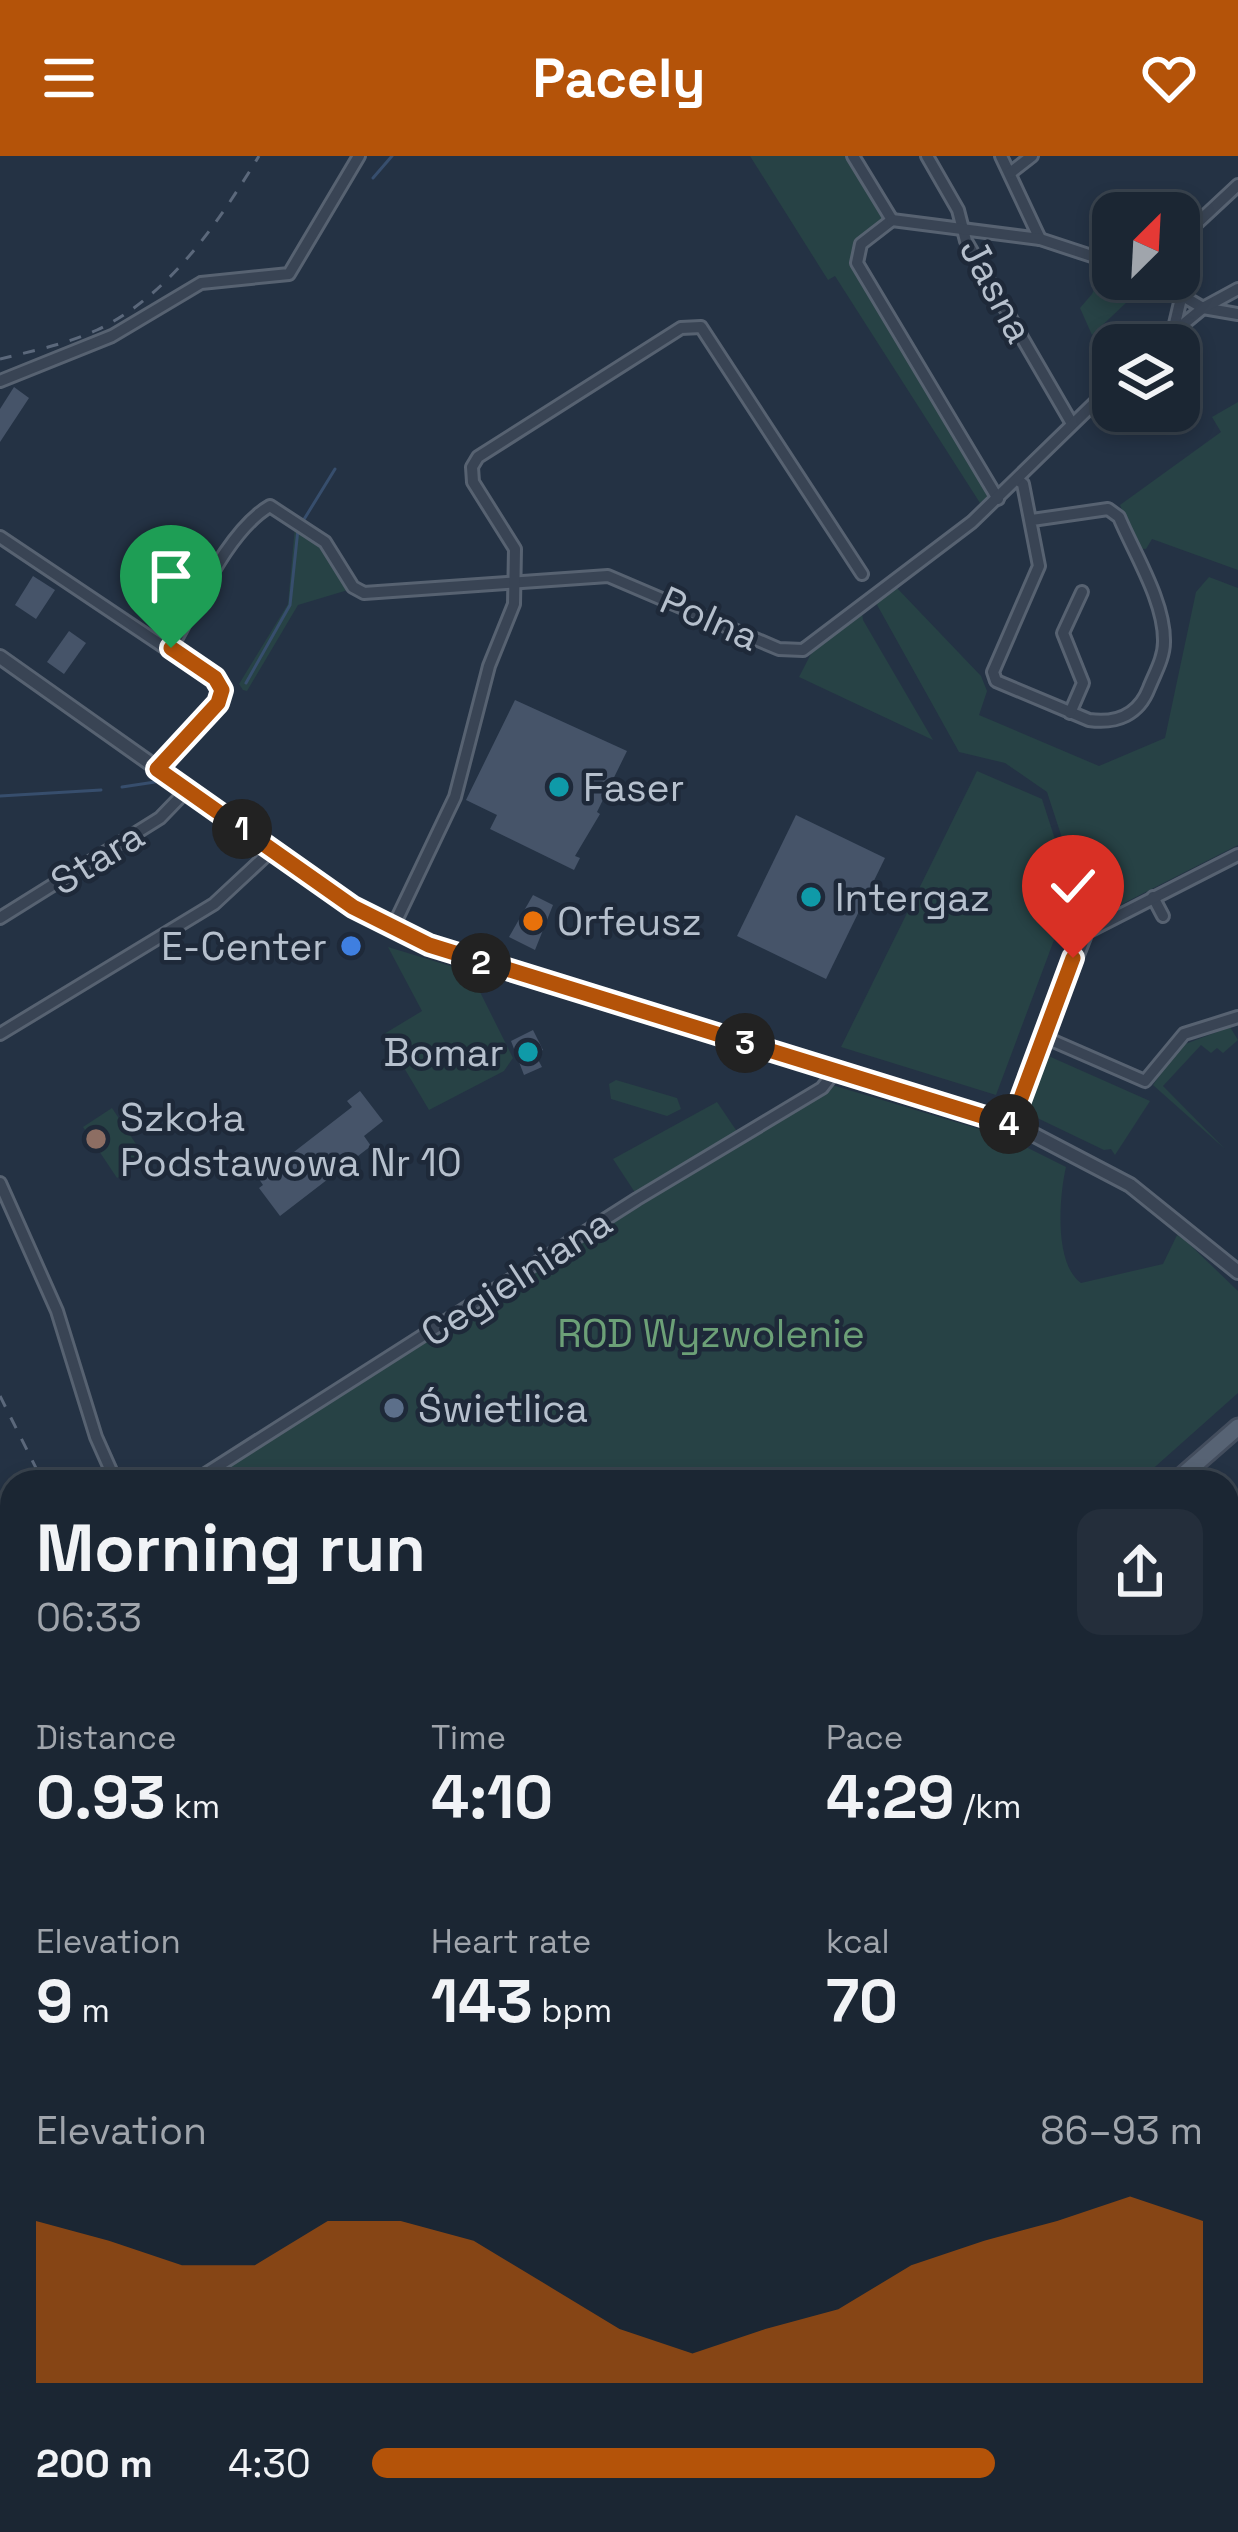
<!DOCTYPE html>
<html lang="en">
<head>
<meta charset="utf-8">
<style>
	body { margin:0; font-family:"Space Grotesk",sans-serif; background:#242e3b; color:#f1f3f6; height:100vh; display:flex; flex-direction:column; font-size:45px; white-space:nowrap }
	* { box-sizing:border-box; margin:0 }
	p { font-size:39px; color:#a0a5ac }
	.icon { flex:none; width:66px; height:66px; fill:none; stroke:currentColor; stroke-width:2; stroke-linecap:round; stroke-linejoin:round }
	.map { position:relative; flex:1; overflow:hidden }
	.side { position:absolute; left:0px; top:1314px; width:1239px; height:1062px; display:flex; flex-direction:column; background:#1b2633; border-radius:36px 36px 0 0; box-shadow:0 6px 18px #0003,0 0 0 3px #39434e }
	.side>* { flex:none }
	.needle { width:78px; rotate:24deg }
	.fabs { position:absolute; left:1092px; top:36px; display:grid; gap:24px }
	.fabs a { display:grid; place-items:center; width:108px; height:108px; border-radius:24px; background:#1b2633; box-shadow:0 6px 18px #0003,0 0 0 3px #39434e; font-size:60px }
	.pin { position:absolute; display:grid; place-items:center; width:102px; height:102px; color:#fff; margin:-123px -51px; border-radius:50% 50% 50% 0; rotate:-45deg; box-shadow:0 0 12px #0007 }
	.pin .icon { rotate:45deg }
	.km { position:absolute; width:60px; height:60px; margin:-30px; border-radius:50%; background:#222; color:#fff; font-size:33px; line-height:60px; text-align:center }
	.round { display:grid; place-items:center; flex:none; width:126px; height:126px; border-radius:24px; background:#242e3b }
	.head { display:flex; align-items:center; justify-content:space-between; height:204px; padding:0 36px }
	h1 { font-size:66px; font-weight:700; line-height:90px }
	.figures { display:grid; grid-template-columns:repeat(3,1fr); gap:18px; height:204px; padding:12px 36px }
	.figures div { display:grid; align-content:center }
	.figures b { font-size:60px; font-weight:700 }
	.figures small { font-size:33px; font-weight:400 }
	.figures p { font-size:33px }
	.chart { height:336px; padding:24px 36px }
	.chart p { display:flex; justify-content:space-between }
	.chart svg { width:100%; height:216px; margin-top:12px; fill:#b45309; opacity:.7 }
	ul { padding:0 36px; list-style:none; font-size:39px }
	li { display:grid; grid-template-columns:192px 144px 1fr; align-items:center; height:90px }
	li i { height:30px; border-radius:15px; background:#b45309 }
	header { display:flex; justify-content:space-between; align-items:center; height:156px; padding:0 36px; background:#b45309; color:#fff; font-size:54px; font-weight:700 }
	.map>svg:first-child { display:block }
	.green { fill:#274245 }
	.lines { fill:none; stroke-linecap:round; stroke-linejoin:round }
	.stream { stroke:#374e6d; stroke-width:3 }
	.building { fill:#465469 }
	.minor-casing { stroke:#576271; stroke-width:16 }
	.tertiary-casing { stroke:#576271; stroke-width:18 }
	.primary-casing { stroke:#434d5d; stroke-width:21 }
	.minor { stroke:#394454; stroke-width:10 }
	.tertiary { stroke:#394454; stroke-width:12 }
	.primary { stroke:#576374; stroke-width:15 }
	.rail { stroke:#5b687b; stroke-width:3; stroke-dasharray:12 12; stroke-linecap:butt }
	.route-casing { stroke:#fff; stroke-width:24 }
	.route { stroke:#b45309; stroke-width:15 }
	.culture-dot { fill:#0f9aa8; stroke:#1e2939; stroke-width:4.5 }
	.food-dot { fill:#e8710a; stroke:#1e2939; stroke-width:4.5 }
	.shop-dot { fill:#3f7fe0; stroke:#1e2939; stroke-width:4.5 }
	.education-dot { fill:#8d6e63; stroke:#1e2939; stroke-width:4.5 }
	.service-dot { fill:#5c6f8a; stroke:#1e2939; stroke-width:4.5 }
	.labels { text-anchor:middle; stroke-width:9; stroke-linejoin:round; paint-order:stroke }
	.street-label { font-size:39px; fill:#b6c0cd; stroke:#1e2939 }
	.poi-label { font-size:39px; fill:#b6c0cd; stroke:#1e2939; text-anchor:start }
	.park-label { font-size:39px; fill:#6ca077; stroke:#1e2939 }
</style>
</head>
<body>
<header><svg class="icon" aria-label="menu" viewBox="0 0 24 24"><path d="M4 6h16M4 12h16M4 18h16"/></svg>Pacely<svg class="icon" aria-label="heart" viewBox="0 0 24 24"><path d="M12 20l-8-8c-3-5 5-10 8-4 3-6 11-1 8 4z"/></svg></header>
<div class="map">
<svg width="1238" height="2376" viewBox="0 0 1238 2376">
	<rect width="100%" height="100%" fill="#243244"/>
	<g class="green">
		<path d="M750 0H846L888 67 856 88 849 108 989 339 980 347 835 120 828 124Z"/>
		<path d="M1105 109 1113 112V123L1148 126 1092 179 1080 152 1092 138Z"/>
		<path d="M1238 246V414L1152 383 1146 393 1137 392 1120 349 1221 276 1212 261Z"/>
		<path d="M295 370 325 390 348 434 298 449 247 535 243 534 239 528 288 448Z"/>
		<path d="M1209 421 1238 432V689L1085 767 1073 782 1078 731 1047 636 1005 607 959 596 876 447 896 431 981 520 987 535 979 559 1099 610 1165 582 1196 436Z"/>
		<path d="M862 457 863 464 933 584 799 521 814 492Z"/>
		<path d="M977 615 1042 643 1072 736 996 939 841 891Z"/>
		<path d="M388 791 470 816 513 902 504 915 429 954 384 878 422 855Z"/>
		<path d="M1230 871 1238 884 1223 897 1217 892 1211 897 1201 889 1163 930 1225 993 1153 929 1180 890Z"/>
		<path d="M1044 898 1150 945 1115 999 1111 993 1104 994 1029 958 1031 946 1027 943Z"/>
		<path d="M616 924 677 942 681 953 667 960 611 943 609 928Z"/>
		<path d="M832 929 1006 981 1066 1011C1059 1041 1054 1108 1081 1127L1163 1108 1177 1079 1185 1084 1238 1135V1237L1138 1326H203Z"/>
		<path d="M717 946 738 977 636 1038 613 1003Z"/>
		<path d="M112 952 146 1003 117 1022 83 971Z"/>
		<path d="M1227 1953 1238 1964V2110L1227 2100Z"/>
		<path d="M486 2364H610L623 2376H505Z"/>
	</g>
	<g class="lines">
		<g class="stream">
			<path d="M373 22 392 0"/>
			<path d="M303 365 335 313"/>
			<path d="M246 527 290 449 298 373"/>
			<path d="M122 631 155 626"/>
			<path d="M0 640 101 634"/>
		</g>
	</g>
	<g class="building">
		<path d="M14 231 29 242 0 286V253Z"/>
		<path d="M33 420 55 434 36 463 15 449Z"/>
		<path d="M69 475 86 487 64 518 47 506Z"/>
		<path d="M515 544 627 595 597 656 600 658 575 700 580 702 574 714 490 673 497 659 466 644Z"/>
		<path d="M796 659 885 702 826 823 737 780Z"/>
		<path d="M533 739 553 749 535 794 509 781Z"/>
		<path d="M533 874 543 894 535 898 542 911 524 919 511 885Z"/>
		<path d="M360 935 383 965 364 980 371 990 280 1060 259 1032 263 1029 259 1023 352 951 347 945Z"/>
	</g>
	<g class="lines">
		<g class="minor-casing">
			<g id="minor">
				<path d="M853 0 892 64"/>
				<path d="M927 0 958 54 966 85 1071 266"/>
				<path d="M1001 0 1040 83"/>
				<path d="M1010 17 1032 0"/>
				<path d="M892 64 861 88 857 107 998 343"/>
				<path d="M892 64 1040 83 1113 107"/>
				<path d="M1179 84 1238 29"/>
				<path d="M1154 123 1203 152 1238 158"/>
				<path d="M1173 176 1182 138"/>
				<path d="M1158 189 1203 152 1238 133"/>
				<path d="M0 225 112 180 201 127 289 118 359 0"/>
				<path d="M1017 323 1023 328 1039 410 993 516 996 525 1089 564C1118 568 1139 558 1149 532 1155 517 1164 502 1164 486 1165 446 1134 397 1119 361L1108 353 1032 364"/>
				<path d="M0 381 221 529 218 547 157 612"/>
				<path d="M171 492C196 450 227 375 270 350L325 386 353 431 364 437 608 420 779 493 803 494 972 366 1113 229"/>
				<path d="M1070 557 1083 527 1063 477 1082 436"/>
				<path d="M1153 741 1163 760"/>
				<path d="M0 762 160 662 187 634"/>
				<path d="M392 773 455 641 489 510 514 448 515 393 473 326 472 311 478 301 681 172 701 171 862 418"/>
				<path d="M0 878 214 748 272 694"/>
				<path d="M1044 881 1145 925 1184 878 1238 861"/>
				<path d="M1011 969 1087 776 1238 699"/>
				<path d="M0 1027 57 1155 96 1281 116 1326"/>
				<path d="M193 1326 637 1043 822 932 836 914"/>
				<path d="M0 1505 12 1499"/>
				<path d="M0 1590 12 1614"/>
				<path d="M0 1647 12 1641"/>
				<path d="M0 1810 12 1804"/>
				<path d="M0 2053 12 2042"/>
				<path d="M0 2197 12 2191"/>
			</g>
		</g>
		<g class="tertiary-casing">
			<path id="tertiary" d="M0 501 353 751 429 789 501 814 1023 973 1130 1029 1238 1116"/>
		</g>
		<g class="primary-casing">
			<g id="primary">
				<path d="M1175 1326 1238 1271"/>
				<path d="M0 2259 12 2254"/>
			</g>
		</g>
		<use href="#minor" class="minor"/>
		<use href="#tertiary" class="tertiary"/>
		<use href="#primary" class="primary"/>
		<g class="rail">
			<path d="M0 203C32 195 67 188 97 174 170 139 218 67 259 0"/>
			<path d="M0 1240 43 1326"/>
			<path d="M625 2364 638 2376"/>
		</g>
	</g>
	<g class="lines">
		<g class="route-casing">
			<path id="route" d="M171 492 215 522 222 534 218 547 157 613 353 751 429 789 1011 969 1073 802"/>
		</g>
		<use href="#route" class="route"/>
	</g>
	<g class="culture-dot">
		<circle cx="559" cy="631" r="12"/>
		<circle cx="811" cy="741" r="12"/>
		<circle cx="528" cy="896" r="12"/>
	</g>
	<circle class="food-dot" cx="533" cy="765" r="12"/>
	<circle class="shop-dot" cx="351" cy="790" r="12"/>
	<circle class="education-dot" cx="96" cy="983" r="12"/>
	<circle class="service-dot" cx="394" cy="1252" r="12"/>
	<g class="labels">
		<g class="street-label">
			<text transform="translate(997 134) rotate(62)" y="14">Jasna</text>
			<text transform="translate(710 462) rotate(24)" y="14">Polna</text>
			<text transform="translate(97 702) rotate(-32)" y="14">Stara</text>
			<text transform="translate(516 1121) rotate(-33)" y="14">Cegielniana</text>
		</g>
		<g class="poi-label">
			<text x="583" y="645">Faser</text>
			<text x="835" y="755">Intergaz</text>
			<text x="557" y="779">Orfeusz</text>
			<text x="327" y="804" text-anchor="end">E-Center</text>
			<text x="504" y="910" text-anchor="end">Bomar</text>
			<text x="120" y="975">Szkoła<tspan x="120" dy="45">Podstawowa Nr 10</tspan></text>
			<text x="418" y="1266">Świetlica</text>
		</g>
		<g class="park-label">
			<text x="711" y="1191">ROD Wyzwolenie</text>
		</g>
	</g>
</svg>
<div class="fabs">
<a><svg class="needle" viewBox="-14 -14 28 28"><path d="M0-13l5 13h-10z" fill="#e53935"/><path d="M0 13l5-13h-10z" fill="#a0a5ac"/></svg></a>
<a><svg class="icon" aria-label="layers" viewBox="0 0 24 24"><path d="M12 4l9 5-9 5-9-5zM3 14l9 5 9-5"/></svg></a>
</div>
<div class="pin" style="left:171px;top:492px;background:#1e9e55"><svg class="icon" aria-label="arrive" viewBox="0 0 24 24"><path d="M6 21V4h12l-3 4 3 4H6"/></svg></div>
<div class="pin" style="left:1073px;top:802px;background:#d93025"><svg class="icon" aria-label="check" viewBox="0 0 24 24"><path d="M5 12l5 5 9-10"/></svg></div>
<b class="km" style="left:242px;top:673px">1</b>
<b class="km" style="left:481px;top:807px">2</b>
<b class="km" style="left:745px;top:887px">3</b>
<b class="km" style="left:1009px;top:968px">4</b>
<section class="side">
<div class="head"><div><h1>Morning run</h1><p>06:33</p></div><a class="round"><svg class="icon" aria-label="share" viewBox="0 0 24 24"><path d="M12 15V3M7 8l5-5 5 5M5 13v7h14v-7"/></svg></a></div>
<div class="figures">
<div><p>Distance</p><b>0.93<small> km</small></b></div>
<div><p>Time</p><b>4:10</b></div>
<div><p>Pace</p><b>4:29<small> /km</small></b></div>
</div>
<div class="figures">
<div><p>Elevation</p><b>9<small> m</small></b></div>
<div><p>Heart rate</p><b>143<small> bpm</small></b></div>
<div><p>kcal</p><b>70</b></div>
</div>
<div class="chart"><p><span>Elevation</span>86–93 m</p>
<svg viewBox="0 0 160 44" preserveAspectRatio="none"><path d="M0 44V11L10 15L20 20L30 20L40 11L50 11L60 15L70 24L80 33L90 38L100 33L110 29L120 20L130 15L140 11L150 6L160 11V44z"/></svg>
</div>
<ul>
<li><b>200 m</b>4:30<i style="width:75%"></i></li>
</ul>
</section>
</div>
</body>
</html>
